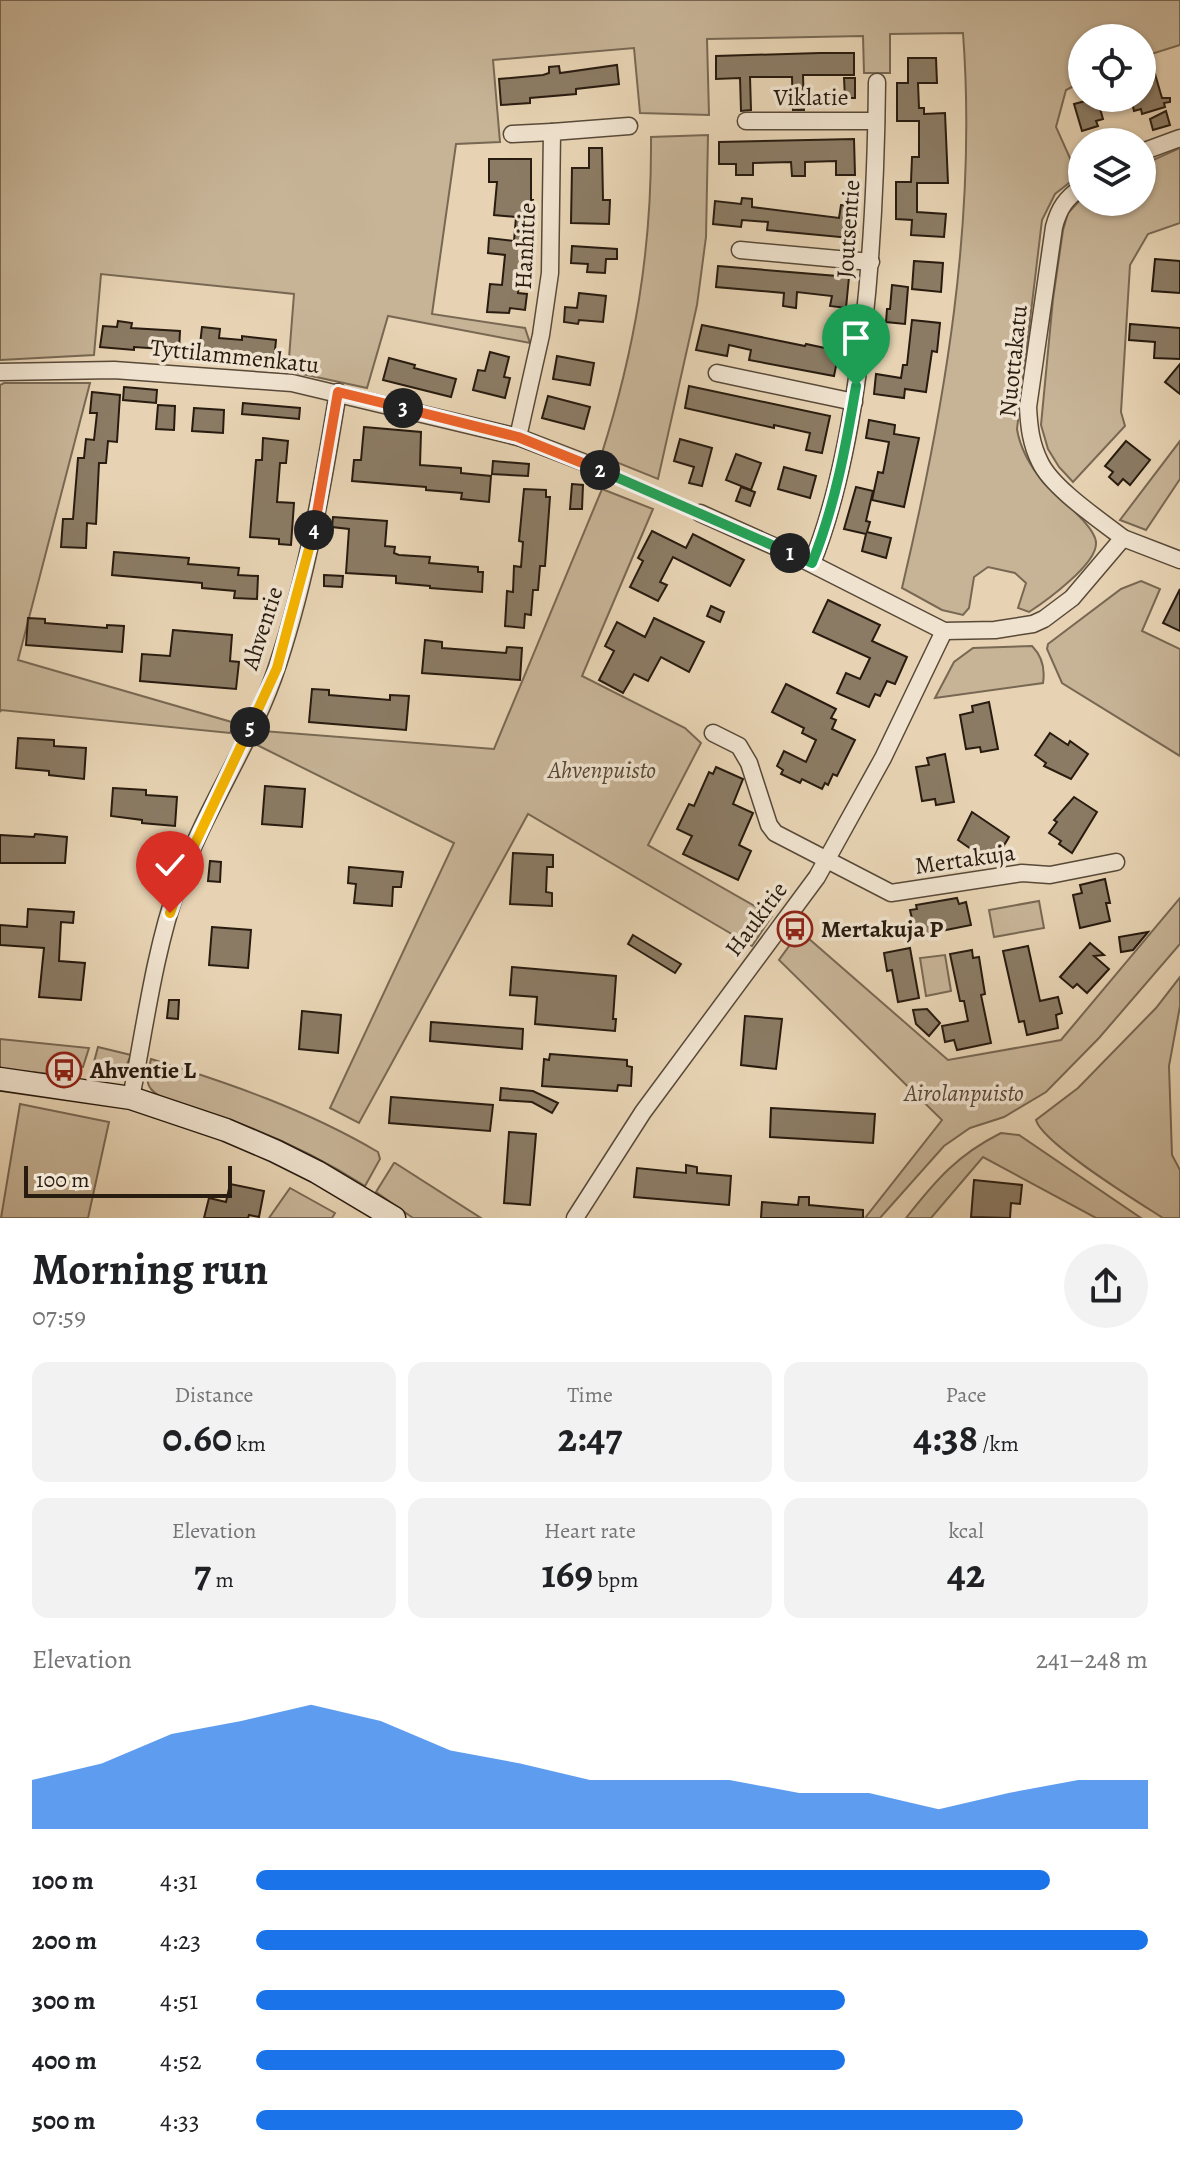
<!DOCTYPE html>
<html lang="en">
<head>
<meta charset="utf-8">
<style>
	body { margin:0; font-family:Alegreya,serif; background:#f2f2f2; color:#202124; height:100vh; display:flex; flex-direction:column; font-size:30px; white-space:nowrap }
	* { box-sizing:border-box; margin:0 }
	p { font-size:26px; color:#757577 }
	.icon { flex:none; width:44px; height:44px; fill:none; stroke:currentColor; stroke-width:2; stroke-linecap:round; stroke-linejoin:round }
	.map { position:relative; height:1218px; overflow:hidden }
	.panel { display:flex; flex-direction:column; background:#fff; flex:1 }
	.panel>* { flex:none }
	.buttons { position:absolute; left:1068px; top:24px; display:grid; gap:16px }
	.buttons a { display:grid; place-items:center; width:88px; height:88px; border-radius:50%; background:#fff; box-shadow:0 2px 6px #0004; font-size:40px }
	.scale { position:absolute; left:24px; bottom:20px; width:208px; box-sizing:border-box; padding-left:8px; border:4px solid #281b0f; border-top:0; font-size:22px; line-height:28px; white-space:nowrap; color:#281b0f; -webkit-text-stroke:6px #efe2ce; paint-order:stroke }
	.pin { position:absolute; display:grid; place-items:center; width:68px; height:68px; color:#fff; margin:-82px -34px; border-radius:50% 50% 50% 0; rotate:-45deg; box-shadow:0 0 8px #0007 }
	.pin .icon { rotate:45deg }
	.km { position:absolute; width:40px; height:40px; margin:-20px; border-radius:50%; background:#222; color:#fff; font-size:22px; line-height:40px; text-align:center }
	.round { display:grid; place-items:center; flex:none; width:84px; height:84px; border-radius:42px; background:#f2f2f2 }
	.summary { display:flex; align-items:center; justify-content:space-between; height:136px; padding:0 32px }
	h1 { font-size:44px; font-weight:700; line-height:60px }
	.figures { display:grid; grid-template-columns:repeat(3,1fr); gap:12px; height:136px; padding:8px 32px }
	.figures div { display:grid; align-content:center; border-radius:16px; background:#f2f2f2; text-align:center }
	.figures b { font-size:40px; font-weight:700 }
	.figures small { font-size:22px; font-weight:400 }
	.figures p { font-size:22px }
	.chart { height:224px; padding:16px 32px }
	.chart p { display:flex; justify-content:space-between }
	.chart svg { width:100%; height:144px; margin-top:8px; fill:#1a73e8; opacity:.7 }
	ul { padding:0 32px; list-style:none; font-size:26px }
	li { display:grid; grid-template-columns:128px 96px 1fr; align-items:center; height:60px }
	li i { height:20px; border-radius:10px; background:#1a73e8 }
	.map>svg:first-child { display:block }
	.green { fill:#c7b497; stroke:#786853; stroke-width:2 }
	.building { fill:#8b7b64; stroke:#281b0f; stroke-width:2 }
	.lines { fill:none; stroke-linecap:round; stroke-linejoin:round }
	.lane-casing { stroke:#584938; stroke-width:11 }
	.street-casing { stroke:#584938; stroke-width:19 }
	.secondary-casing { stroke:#281b0f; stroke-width:25 }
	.lane { stroke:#efe2ce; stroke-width:8 }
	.street { stroke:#efe2ce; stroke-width:16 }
	.secondary { stroke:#efe2ce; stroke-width:22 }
	.split-1-casing { stroke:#fff; stroke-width:16 }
	.split-2-casing { stroke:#fff; stroke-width:16 }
	.split-3-casing { stroke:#fff; stroke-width:16 }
	.split-4-casing { stroke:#fff; stroke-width:16 }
	.split-5-casing { stroke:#fff; stroke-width:16 }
	.split-6-casing { stroke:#fff; stroke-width:16 }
	.split-1 { stroke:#22a559; stroke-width:10 }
	.split-2 { stroke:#22a559; stroke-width:10 }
	.split-3 { stroke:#f0652b; stroke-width:10 }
	.split-4 { stroke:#f0652b; stroke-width:10 }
	.split-5 { stroke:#f5b400; stroke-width:10 }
	.split-6 { stroke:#f5b400; stroke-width:10 }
	.labels { text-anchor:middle; stroke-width:7; stroke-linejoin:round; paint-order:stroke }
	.street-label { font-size:24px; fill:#281b0f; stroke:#efe2ce }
	.park-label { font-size:24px; font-style:italic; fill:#584938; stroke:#efe2ce }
	.poi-label { font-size:24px; font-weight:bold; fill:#281b0f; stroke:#efe2ce; text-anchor:start }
</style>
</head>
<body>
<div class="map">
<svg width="1180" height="1218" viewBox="0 0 1180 1218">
	<rect width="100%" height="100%" fill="#e7d3b3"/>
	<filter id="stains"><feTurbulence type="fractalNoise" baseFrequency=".0025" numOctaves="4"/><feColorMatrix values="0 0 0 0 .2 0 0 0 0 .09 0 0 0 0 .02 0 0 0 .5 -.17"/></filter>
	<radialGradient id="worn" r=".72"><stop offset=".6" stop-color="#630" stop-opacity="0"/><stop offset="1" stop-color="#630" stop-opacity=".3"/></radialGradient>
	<g class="green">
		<path d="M0 0H1180V45L1142 57V38H1082V82L1066 90 1056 127 1078 176 1055 194 1042 220 1017 429C1020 449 1031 467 1044 483 1056 496 1096 526 1096 543 1097 564 1046 601 1029 612L1018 608 1026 583 1015 573 988 567 974 577 969 608 963 615 942 610 902 588C945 406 977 220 963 33L890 34V73H864L863 36 707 39 709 115 640 113 634 48 493 60 500 142 456 144 432 314 525 328 530 343 388 316 367 388 288 371 294 294 101 274 94 355 0 360Z"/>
		<path d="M708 135 706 237 697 305 658 479 601 456C635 350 652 249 651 137Z"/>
		<path d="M1180 148V223L1148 234 1130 265 1121 412 1125 426 1073 482 1059 467 1048 449 1041 425 1053 299 1063 230 1068 213 1082 198V202H1142V165Z"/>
		<path d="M4 383H90L18 660 235 723 230 733 1 710 0 712V385Z"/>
		<path d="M1180 441V479L1146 530 1120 520Z"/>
		<path d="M602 489 653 509 582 676 685 728 701 743 648 845 772 916 752 946 528 814 359 1123 330 1108 454 843 257 745 263 731 494 749Z"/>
		<path d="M1141 581 1160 589 1142 631 1180 649V756L1062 683 1047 649 1048 644 1121 589Z"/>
		<path d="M1032 646C1042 656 1045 670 1043 683L935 698 954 662 973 648Z"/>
		<path d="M1180 898V944L1099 1038 1046 1092 1004 1117 970 1128 944 1146 880 1218H865L942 1120 779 960 800 931 948 1060 1061 1040Z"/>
		<path d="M1039 901 1044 928 994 937 989 910Z"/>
		<path d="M945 955 951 991 926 996 920 958Z"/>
		<path d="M1180 977V1006L1169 1066 1172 1155 1180 1170V1218H1163C1138 1202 1042 1143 1036 1120L1078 1088 1156 1008Z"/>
		<path d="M0 1039 89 1048 83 1067 55 1064 52 1074 0 1069Z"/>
		<path d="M98 1047 131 1055 122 1076 115 1080 90 1077Z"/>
		<path d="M151 1059C229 1083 307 1110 378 1152L380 1159 365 1186C311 1152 257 1127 196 1109 182 1104 161 1101 151 1089 144 1080 149 1069 151 1059Z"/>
		<path d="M20 1104 109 1122 88 1218H1Z"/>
		<path d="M1001 1133 1019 1135 1141 1218H1096L983 1157 931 1218H906C936 1180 957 1155 1001 1133Z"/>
		<path d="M394 1163H395L481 1218H413L376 1192Z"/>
		<path d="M290 1188 335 1213 332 1218H269Z"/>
	</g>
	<g class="building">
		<path d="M820 53H854V75H803L804 110H793L792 77H750L751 110 741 111 740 78 716 79V56Z"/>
		<path d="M908 58H936L937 83H918L919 108H924V114L945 113 948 183H917V212L946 214 944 237 911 235 912 220 896 219V182H911L912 157H919V121H897V83H908Z"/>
		<path d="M617 65 619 84 576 89V94L530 98V103L501 105 499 79 543 75 549 73V67L559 66 560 73Z"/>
		<path d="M1155 74 1162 98H1170V102L1164 103 1165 107 1142 114 1141 109 1134 111 1131 98H1142V78Z"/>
		<path d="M844 78H855V98H845Z"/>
		<path d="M1097 98 1103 119 1096 121 1098 126 1082 131 1074 104Z"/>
		<path d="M1166 111 1170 125 1153 130 1150 119Z"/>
		<path d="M854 139 855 175H836V161L805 162V176H792L791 162 753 163V175H736V164H719V142Z"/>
		<path d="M589 148H602L603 200H610L609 224 571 223 572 168H589Z"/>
		<path d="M489 159H531V200H533L530 242 534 243 532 267 521 266 518 293 527 294 525 310 510 308 509 313 487 312 490 284 502 285 505 255 488 253 489 238 514 241 516 217 494 215 497 182H489Z"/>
		<path d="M742 198 752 199V207L839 218 841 205 853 206 850 238 767 230 768 222 742 220 741 227 713 224 715 201 741 204Z"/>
		<path d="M572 246 617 249V259H606L605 273 587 272 588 264 571 263Z"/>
		<path d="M1155 259 1180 261V293L1152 291Z"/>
		<path d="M914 261 943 263 941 292 912 289Z"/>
		<path d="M718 266 849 277 846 308 830 306 832 296 797 292 796 308 783 306 784 293 716 287Z"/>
		<path d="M892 285 908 287 905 324 886 322 887 309H890Z"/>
		<path d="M579 293 606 296 603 322 579 320 578 324 564 322 565 307 577 308Z"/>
		<path d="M912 320 940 323 937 352 932 351 926 392 905 389 904 398 874 394 876 374 901 378 903 365H907Z"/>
		<path d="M118 321 132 323 131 328 180 331 179 350 134 347V350L100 347 103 326 117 327Z"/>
		<path d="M1130 324 1180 328V359L1154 358 1155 342 1129 340Z"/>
		<path d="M702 325 805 346 806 344 839 351 834 376 749 360 751 350 729 345 727 356 696 350Z"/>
		<path d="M202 327 220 329 219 338 242 340V336L276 340 274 361 199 353Z"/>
		<path d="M490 352 509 357 504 377 510 378 505 398 473 390 478 370 485 371Z"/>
		<path d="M557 356 594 363 590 385 553 379Z"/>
		<path d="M389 358 415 365 414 368 456 379 451 397 383 380Z"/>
		<path d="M1180 364V394L1165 382Z"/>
		<path d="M689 386 830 416 822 453 806 450 810 433 774 425V428L685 408Z"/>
		<path d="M124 387 157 390 156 403 123 400Z"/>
		<path d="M92 392 120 395 117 442 108 441 106 463H99L96 524 87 523 86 548 61 547 63 519H73L78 458H84L86 439 94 440 97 413H90Z"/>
		<path d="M548 396 590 407 584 429 542 418Z"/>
		<path d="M243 403 300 408 299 419 242 414Z"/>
		<path d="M158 405 175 406 174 430 156 429Z"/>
		<path d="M194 408 224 410 223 433 192 431Z"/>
		<path d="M869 420 895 425 894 434 919 438 904 507 872 500 878 472 883 473 889 442 866 438Z"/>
		<path d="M364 427 421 432 420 465 461 468V473L491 476 489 502 461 499 462 493 426 490V487L352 481 354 460H361Z"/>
		<path d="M263 438 288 441 286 463H280L277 502 294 503 291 545 279 544V539L250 537 256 460H262Z"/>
		<path d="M680 439 712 448 702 486 689 483 694 467 674 461Z"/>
		<path d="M1126 441 1150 460 1130 485 1123 479 1118 485 1109 477 1113 472 1105 466Z"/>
		<path d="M736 454 761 463 751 490 726 480Z"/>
		<path d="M493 461 529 464 528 476 492 474Z"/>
		<path d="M784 467 816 476 810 498 778 489Z"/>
		<path d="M572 484 583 485 582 509H570Z"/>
		<path d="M741 487 755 492 750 506 736 501Z"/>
		<path d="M856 487 873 491 866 521 870 522 867 532 891 538 886 558 862 551 866 534 844 529Z"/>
		<path d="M524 489 546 490V497H550L545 566H540L538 590H533L531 615 525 614 524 628 505 626 507 591 513 592 514 566 521 567 523 542 519 541Z"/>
		<path d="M333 517 387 521 385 546 395 547 394 553 399 555 430 557 429 563 478 567V572H483L482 592 430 588V586L396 583V576L346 573 349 529 332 527Z"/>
		<path d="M652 531 686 548 693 534 744 560 730 586 673 557 660 582 667 585 658 601 630 587 643 561 638 558Z"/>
		<path d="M114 552 189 558 188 564 239 568 238 575 258 576 257 599 234 598 235 591 202 588V583L112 575Z"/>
		<path d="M324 575 343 576 342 587 324 586Z"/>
		<path d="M1180 589V631L1163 623Z"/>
		<path d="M828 600 880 625 872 641 907 657 895 684 887 681 880 696 875 694 869 707 837 693 846 673 860 679 870 658 813 632Z"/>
		<path d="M711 606 724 612 720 622 707 616Z"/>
		<path d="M28 618 45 619V623L107 628V625L124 626 122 652 26 645Z"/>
		<path d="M654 618 704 642 689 672 661 657 648 681 634 674 623 693 599 680 614 651 605 646 617 622 645 637Z"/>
		<path d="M173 630 232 635 230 661 239 662 236 689 140 681 142 654 170 656Z"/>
		<path d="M425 640 442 642V648L506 653 507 647 522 648 520 680 422 673Z"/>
		<path d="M786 684 836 709 831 718 836 720 832 729 855 740 837 776 833 774 828 785 825 783 822 789 802 779 800 783 781 774 783 770 777 766 784 751 806 762 816 740 802 733 804 728 772 712Z"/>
		<path d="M312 689 329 690V695L390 700V695L409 696 406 730 309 722Z"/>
		<path d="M989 702 998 749 981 752 980 747 966 749 960 715 973 712 972 706Z"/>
		<path d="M1050 733 1068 745 1070 741 1088 754 1071 779 1044 766 1046 763 1035 755Z"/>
		<path d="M18 738 54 740V746L86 748 84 779 49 775V771L16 768Z"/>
		<path d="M945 754 954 802 936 805 935 799 922 801 916 767 929 765 927 758Z"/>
		<path d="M716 767 743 779 733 804 753 813 739 845 751 851 738 880 683 854 692 836 677 829 689 804 694 806 709 772 713 774Z"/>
		<path d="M265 786 305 789 302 827 262 824Z"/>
		<path d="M113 788 146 790V795L177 797 175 826 142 823V820L111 816Z"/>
		<path d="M1074 797 1097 812 1072 853 1059 844 1061 841 1049 833 1057 822 1054 820Z"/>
		<path d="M972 812 1009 837 1000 852 994 849 987 860 958 840Z"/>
		<path d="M35 834 67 837 65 863H0V835L34 837Z"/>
		<path d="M513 853 553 855V867H547L546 892 552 893V906L510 904Z"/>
		<path d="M210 861 221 862 220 882 208 881Z"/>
		<path d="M349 867 403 872 401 887H393L392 906 354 903 356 884 348 883Z"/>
		<path d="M1105 879 1110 903H1106L1110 921 1080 928 1073 895 1082 893 1080 885Z"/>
		<path d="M957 898 959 904 966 902 971 925 916 936 910 910 917 909 916 905Z"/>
		<path d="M28 909 74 912 73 923 61 922 59 961 85 963 81 1000 39 997 44 948 0 945V925L27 927Z"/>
		<path d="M212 927 251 930 248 968 209 965Z"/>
		<path d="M1148 932 1133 950 1121 952 1119 937Z"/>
		<path d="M633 935 681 964 675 973 628 944Z"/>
		<path d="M1090 943 1104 955 1094 956 1109 969 1087 993 1077 984 1073 988 1060 977Z"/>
		<path d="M1028 946 1040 1001 1058 997 1062 1013 1056 1015 1058 1028 1027 1035 1024 1021 1019 1022 1003 951Z"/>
		<path d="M910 948 919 998 898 1002 892 970 887 971 884 953Z"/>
		<path d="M972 950 973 958 979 957 985 994 981 995 991 1043 957 1050 954 1040 945 1042 942 1026 968 1021 964 1001H960L950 954Z"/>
		<path d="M512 967 616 976 613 1019H616L615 1031 535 1024 537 997 510 995Z"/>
		<path d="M169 1000H179L178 1019 167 1018Z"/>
		<path d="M927 1009 940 1023 929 1036 916 1024 913 1010Z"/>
		<path d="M302 1011 341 1015 338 1053 299 1049Z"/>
		<path d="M745 1016 782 1019 776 1069 741 1065Z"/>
		<path d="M431 1022 523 1029 522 1049 430 1041Z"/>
		<path d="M550 1054 627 1060V1066L632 1067 631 1086 618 1085 617 1091 542 1086 544 1059 549 1060Z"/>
		<path d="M501 1088 533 1091 558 1103 552 1113 532 1102 500 1100Z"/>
		<path d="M391 1097 493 1105 490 1131 389 1123Z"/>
		<path d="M771 1108 875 1114 873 1143 770 1137Z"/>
		<path d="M509 1132 536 1134 530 1205 504 1203Z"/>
		<path d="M686 1165 697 1167V1173L731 1176 729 1205 634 1197 637 1168 686 1173Z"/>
		<path d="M974 1180 1022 1185 1020 1204 1011 1203 1010 1218 971 1217Z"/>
		<path d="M230 1184 264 1191 259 1217 249 1215 248 1218H204L209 1198 226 1202Z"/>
		<path d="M799 1197H809V1205L863 1210V1218H761L762 1202 798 1205Z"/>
	</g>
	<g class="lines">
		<g class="lane-casing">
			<path id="lane" d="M583 462 700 513"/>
		</g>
		<g class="street-casing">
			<g id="street">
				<path d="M746 121H876"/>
				<path d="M512 134 552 132"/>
				<path d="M1142 152 1180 138"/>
				<path d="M740 250 871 262"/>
				<path d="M0 372 114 370 292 383 518 437 583 462"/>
				<path d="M717 373 854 402"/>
				<path d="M518 437 541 335 550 273 552 132 629 126"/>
				<path d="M700 513 798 557 944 631 995 630 1033 624 1044 619 1072 598 1123 538C1100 520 1052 488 1040 462 1031 444 1029 427 1028 407L1054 227C1059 208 1066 198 1082 187"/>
				<path d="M1123 538 1180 560"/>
				<path d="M812 563C834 509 846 450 855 392 871 289 876 187 877 82"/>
				<path d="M713 733 739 746 749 763 769 825 775 833 891 893 1022 873 1050 875 1116 862"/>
				<path d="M131 1098C145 1027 154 953 178 885 204 809 253 741 278 664 307 576 323 484 338 392"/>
				<path d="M575 1218 643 1112 817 877 883 758 944 631"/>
			</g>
		</g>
		<g class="secondary-casing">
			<path id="secondary" d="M0 1079 131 1098 226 1130 275 1151 317 1172 394 1218"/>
		</g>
		<use href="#lane" class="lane"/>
		<use href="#street" class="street"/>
		<use href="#secondary" class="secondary"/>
	</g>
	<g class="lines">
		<g class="split-1-casing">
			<path id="split-1" d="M790 553 812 563C835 506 846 446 856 386"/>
		</g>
		<g class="split-2-casing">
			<path id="split-2" d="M600 470 790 553"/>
		</g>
		<g class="split-3-casing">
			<path id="split-3" d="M403 408 518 437 600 470"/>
		</g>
		<g class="split-4-casing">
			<path id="split-4" d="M314 530 338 392 403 408"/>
		</g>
		<g class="split-5-casing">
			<path id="split-5" d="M250 727 277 668 314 530"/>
		</g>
		<g class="split-6-casing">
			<path id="split-6" d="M170 913 191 852 250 727"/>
		</g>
		<use href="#split-1" class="split-1"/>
		<use href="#split-2" class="split-2"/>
		<use href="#split-3" class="split-3"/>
		<use href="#split-4" class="split-4"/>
		<use href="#split-5" class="split-5"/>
		<use href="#split-6" class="split-6"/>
	</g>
	<defs>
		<g id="bus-ring" transform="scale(1.8)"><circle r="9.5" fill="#efe2ce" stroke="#8f2418" stroke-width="1.5"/><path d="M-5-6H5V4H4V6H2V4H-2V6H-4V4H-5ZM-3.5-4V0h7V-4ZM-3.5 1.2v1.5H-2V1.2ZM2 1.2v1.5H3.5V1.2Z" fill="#8f2418"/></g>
	</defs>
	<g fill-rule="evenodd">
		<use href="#bus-ring" x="795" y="929"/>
		<use href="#bus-ring" x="64" y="1070"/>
	</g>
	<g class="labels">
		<g class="street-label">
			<text x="811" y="105">Viklatie</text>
			<text transform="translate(848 229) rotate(-86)" y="8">Joutsentie</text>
			<text transform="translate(525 246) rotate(-87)" y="8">Hanhitie</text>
			<text transform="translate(235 356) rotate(6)" y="8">Tyttilammenkatu</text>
			<text transform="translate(1013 361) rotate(-84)" y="8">Nuottakatu</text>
			<text transform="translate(262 628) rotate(-72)" y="8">Ahventie</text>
			<text transform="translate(965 859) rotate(-8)" y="8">Mertakuja</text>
			<text transform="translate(756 919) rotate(-53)" y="8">Haukitie</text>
		</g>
		<g class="park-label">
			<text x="602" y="778">Ahvenpuisto</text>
			<text x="964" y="1101">Airolanpuisto</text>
		</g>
		<g class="poi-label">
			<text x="821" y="937">Mertakuja P</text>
			<text x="90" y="1078">Ahventie L</text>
		</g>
	</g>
	<rect width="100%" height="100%" filter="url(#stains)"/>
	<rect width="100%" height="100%" fill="url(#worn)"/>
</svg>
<div class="buttons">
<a><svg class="icon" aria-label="locate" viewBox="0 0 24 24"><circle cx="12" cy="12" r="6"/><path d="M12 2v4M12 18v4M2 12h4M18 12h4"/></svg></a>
<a><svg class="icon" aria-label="layers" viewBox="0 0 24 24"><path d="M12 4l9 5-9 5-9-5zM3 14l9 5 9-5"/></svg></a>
</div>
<div class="scale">100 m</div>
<div class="pin" style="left:856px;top:386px;background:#1e9e55"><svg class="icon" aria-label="arrive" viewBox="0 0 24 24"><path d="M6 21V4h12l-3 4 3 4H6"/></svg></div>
<div class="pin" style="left:170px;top:913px;background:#d93025"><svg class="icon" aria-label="check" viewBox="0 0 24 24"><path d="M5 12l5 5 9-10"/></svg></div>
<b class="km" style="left:790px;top:553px">1</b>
<b class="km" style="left:600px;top:470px">2</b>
<b class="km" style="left:403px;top:408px">3</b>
<b class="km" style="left:314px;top:530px">4</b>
<b class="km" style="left:250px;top:727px">5</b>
</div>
<section class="panel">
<div class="summary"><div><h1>Morning run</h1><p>07:59</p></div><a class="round"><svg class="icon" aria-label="share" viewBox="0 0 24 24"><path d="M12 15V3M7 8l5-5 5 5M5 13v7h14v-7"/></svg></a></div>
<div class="figures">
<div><p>Distance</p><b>0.60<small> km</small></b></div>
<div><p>Time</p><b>2:47</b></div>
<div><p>Pace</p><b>4:38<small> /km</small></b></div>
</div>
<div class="figures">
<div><p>Elevation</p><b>7<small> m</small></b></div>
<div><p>Heart rate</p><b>169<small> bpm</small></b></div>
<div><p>kcal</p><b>42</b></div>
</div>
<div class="chart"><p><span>Elevation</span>241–248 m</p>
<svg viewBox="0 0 160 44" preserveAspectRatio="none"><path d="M0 44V29L10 24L20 15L30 11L40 6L50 11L60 20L70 24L80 29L90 29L100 29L110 33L120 33L130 38L140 33L150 29L160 29V44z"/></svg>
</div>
<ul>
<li><b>100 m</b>4:31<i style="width:89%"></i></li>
<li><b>200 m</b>4:23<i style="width:100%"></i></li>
<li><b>300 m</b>4:51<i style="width:66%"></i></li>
<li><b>400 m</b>4:52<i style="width:66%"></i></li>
<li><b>500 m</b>4:33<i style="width:86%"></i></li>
</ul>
</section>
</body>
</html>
